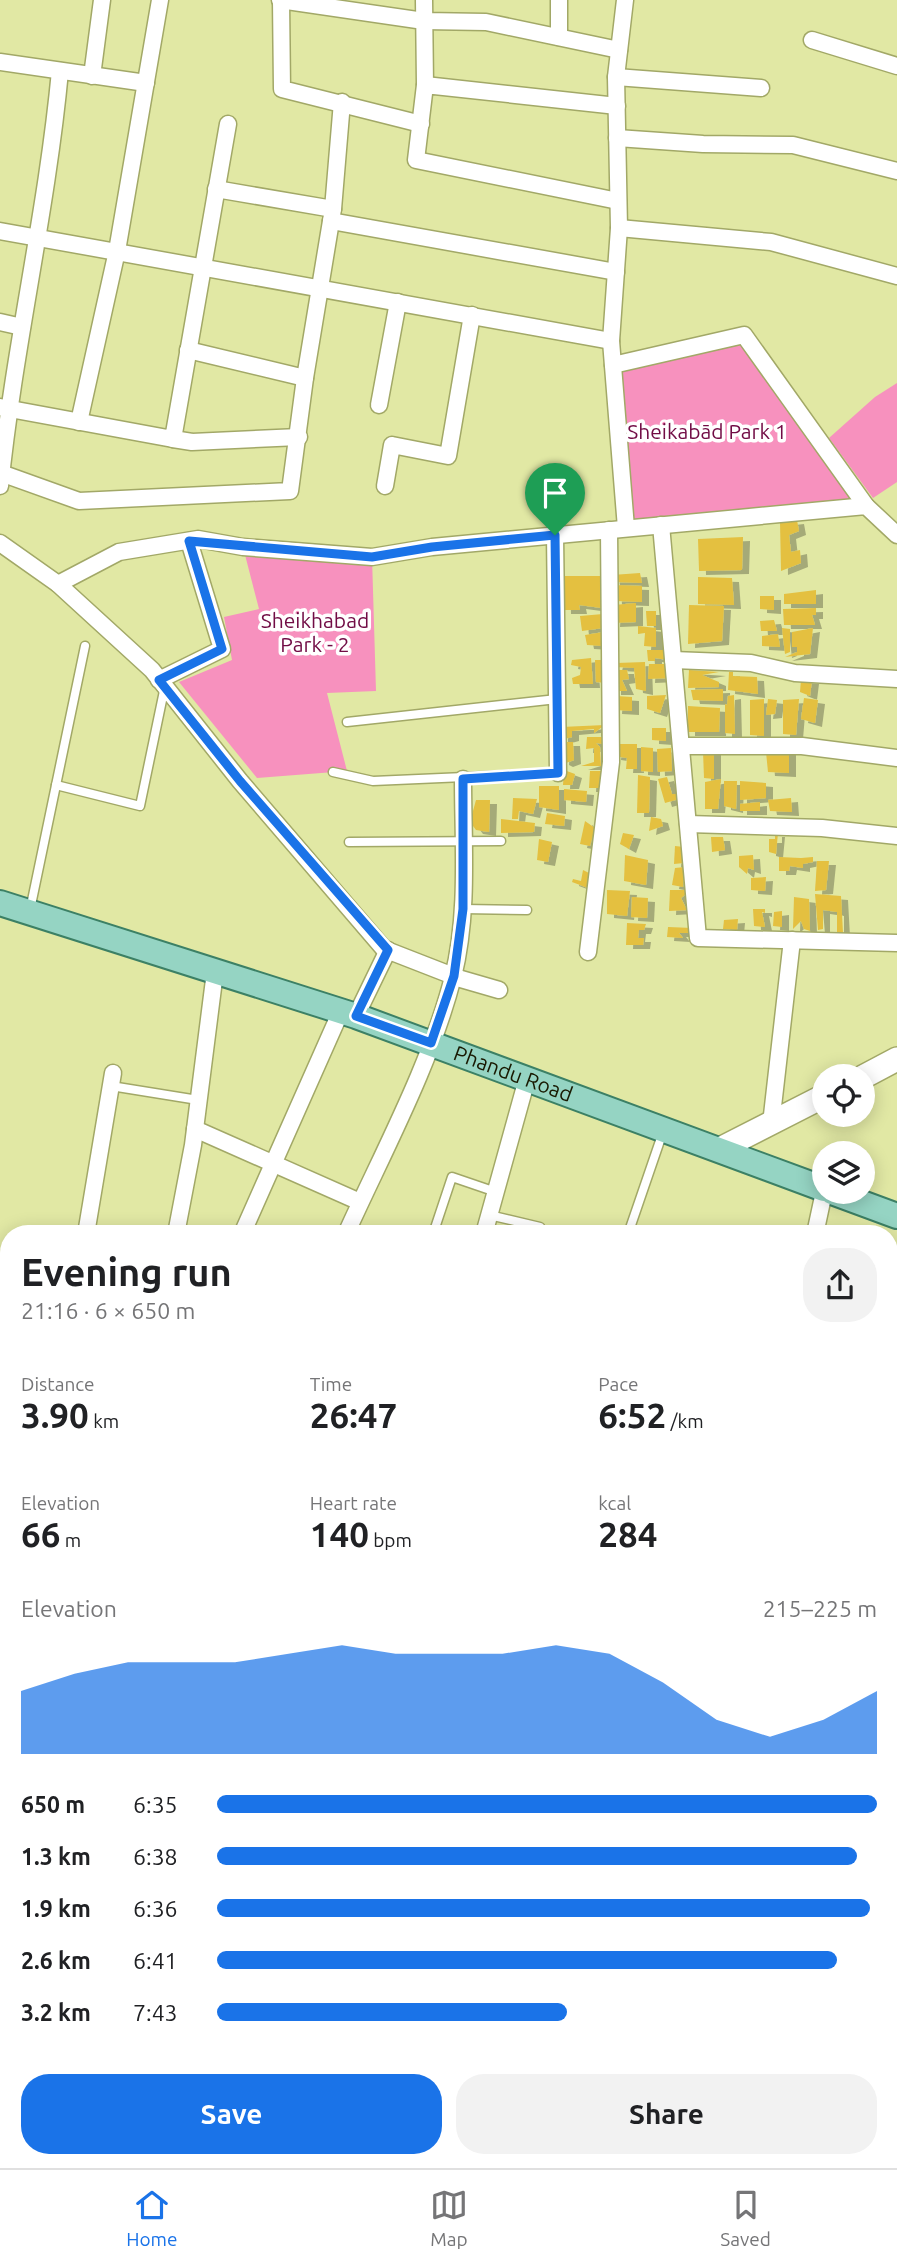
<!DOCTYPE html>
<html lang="en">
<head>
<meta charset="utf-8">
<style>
	body { margin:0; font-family:Ubuntu,sans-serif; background:#f2f2f2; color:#202124; height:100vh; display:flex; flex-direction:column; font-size:26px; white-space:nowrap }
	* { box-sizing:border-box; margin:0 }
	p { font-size:23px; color:#757577 }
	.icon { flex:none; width:38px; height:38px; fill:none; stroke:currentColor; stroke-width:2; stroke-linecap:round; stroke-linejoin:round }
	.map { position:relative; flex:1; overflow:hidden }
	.sheet { position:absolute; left:0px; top:1225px; width:898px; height:943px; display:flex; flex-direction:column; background:#fff; border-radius:28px 28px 0 0; box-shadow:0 4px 18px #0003 }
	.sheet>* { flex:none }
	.tools { position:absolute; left:812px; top:1064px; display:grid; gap:14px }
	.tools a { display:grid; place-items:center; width:63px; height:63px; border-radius:50%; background:#fff; box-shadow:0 4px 18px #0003; font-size:35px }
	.pin { position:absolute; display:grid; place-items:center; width:60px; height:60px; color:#fff; margin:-72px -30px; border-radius:50% 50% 50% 0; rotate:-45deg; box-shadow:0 0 7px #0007 }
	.pin .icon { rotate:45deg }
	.round { display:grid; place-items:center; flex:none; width:74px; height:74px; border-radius:28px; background:#f2f2f2 }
	.headline { display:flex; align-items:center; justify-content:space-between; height:119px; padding:0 21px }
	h1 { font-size:38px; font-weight:700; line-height:52px }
	.stats { display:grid; grid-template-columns:repeat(3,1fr); gap:10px; height:119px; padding:7px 21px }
	.stats div { display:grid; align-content:center }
	.stats b { font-size:35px; font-weight:700 }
	.stats small { font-size:19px; font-weight:400 }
	.stats p { font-size:19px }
	.chart { height:196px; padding:14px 21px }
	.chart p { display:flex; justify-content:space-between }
	.chart svg { width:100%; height:126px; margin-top:7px; fill:#1a73e8; opacity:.7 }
	.cta { display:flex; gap:14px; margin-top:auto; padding:14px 21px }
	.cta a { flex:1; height:80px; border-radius:28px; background:#1a73e8; color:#fff; font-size:28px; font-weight:700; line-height:80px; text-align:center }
	.cta a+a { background:#f2f2f2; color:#202124 }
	ul { padding:0 21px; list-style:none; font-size:23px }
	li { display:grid; grid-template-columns:112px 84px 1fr; align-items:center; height:52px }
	li i { height:18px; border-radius:9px; background:#1a73e8 }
	.dock { display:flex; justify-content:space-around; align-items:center; height:98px; border-top:2px solid #e0e0e0; background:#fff; font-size:19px; color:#757577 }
	.dock a { display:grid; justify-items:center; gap:4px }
	.dock .selected { color:#1a73e8 }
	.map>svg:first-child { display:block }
	.green { fill:#f791be }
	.building { fill:#e4c040; filter:url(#shadow) }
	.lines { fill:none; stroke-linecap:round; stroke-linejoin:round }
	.lane-casing { stroke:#a2a867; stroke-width:11 }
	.street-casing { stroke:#a2a867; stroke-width:19 }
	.secondary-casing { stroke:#a2a867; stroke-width:26 }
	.primary-casing { stroke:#3c8065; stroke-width:28 }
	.lane { stroke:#fff; stroke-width:8 }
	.street { stroke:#fff; stroke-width:16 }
	.secondary { stroke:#fff; stroke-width:23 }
	.primary { stroke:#95d4c3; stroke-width:24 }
	.route-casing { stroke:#fff; stroke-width:14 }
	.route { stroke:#1a73e8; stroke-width:9 }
	.labels { text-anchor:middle; stroke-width:7; stroke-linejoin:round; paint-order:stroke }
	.park-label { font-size:21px; fill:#710c45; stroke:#fff }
	.street-label { font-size:21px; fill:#191a02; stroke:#fff }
</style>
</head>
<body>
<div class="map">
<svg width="897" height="2168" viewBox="0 0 897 2168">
	<defs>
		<filter id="shadow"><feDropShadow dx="7" dy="4" stdDeviation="0" flood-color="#0004"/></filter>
	</defs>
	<rect width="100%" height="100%" fill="#e1e8a4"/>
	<g class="green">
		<path d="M744 335 866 506 626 528 613 365Z"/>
		<path d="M897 383V482L873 498 829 438 875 397Z"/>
		<path d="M243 547 372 557 376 691 327 693 347 771 257 778 179 682 232 660 224 617 259 609Z"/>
		<path d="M0 1542 9 1545V1797L0 1761Z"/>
		<path d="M889 2115 897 2117V2168H703L704 2160H889Z"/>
		<path d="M402 2160H568L569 2168H400Z"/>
	</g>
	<g class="building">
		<path d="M797 520 799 531 789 535 791 552 800 550 801 563 781 571 780 522Z"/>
		<path d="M743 537 742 570 699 571 698 539Z"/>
		<path d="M640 573 642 583 613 582 612 575Z"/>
		<path d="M563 576H601L602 608 579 605 580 610H564Z"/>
		<path d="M698 577 732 578 734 605 698 604Z"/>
		<path d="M614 585 642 586V602L615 601Z"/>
		<path d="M816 590V604H784V594Z"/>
		<path d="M760 596H774V610L760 609Z"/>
		<path d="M636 603V622L613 623 614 605Z"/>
		<path d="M689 605 724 606 722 641 688 644Z"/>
		<path d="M816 608V615H812L815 625H784L783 609Z"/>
		<path d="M646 611H656V626H647Z"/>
		<path d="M603 614V628L582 631 580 616Z"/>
		<path d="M774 620 777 631H761L760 621Z"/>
		<path d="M638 626 656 628V647L644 646 645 633 638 634Z"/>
		<path d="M782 628 790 629V652L785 654Z"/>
		<path d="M813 628 810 654 785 657 797 652V647H792V632Z"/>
		<path d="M604 632 603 646 587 645 585 635Z"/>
		<path d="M778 634 780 647 762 646V636Z"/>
		<path d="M647 650H666L668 660 655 658V661H648Z"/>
		<path d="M591 658 593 684H573L572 678 580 675 581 667 571 665 572 660Z"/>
		<path d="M595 660H604L606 683 596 682Z"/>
		<path d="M645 662 646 691 636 689 634 668 615 667 616 663Z"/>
		<path d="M649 664H669L670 678 648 679Z"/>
		<path d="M614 670H627L629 679 622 680 627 691H614Z"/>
		<path d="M689 670 719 672 702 675 719 682V687L688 688Z"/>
		<path d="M729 672H733V676L757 677 758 694 728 690Z"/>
		<path d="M801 679 812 680 810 696 800 692Z"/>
		<path d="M723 689V701L693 700 691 690Z"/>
		<path d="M666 695 660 713 647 709V696Z"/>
		<path d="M734 695 735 734 725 733V704L727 705 728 696Z"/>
		<path d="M616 696 632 697V711L615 710Z"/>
		<path d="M804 698 818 700 815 723 801 719Z"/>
		<path d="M764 699V736L750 735V700Z"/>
		<path d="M768 699 777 700 775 714 766 715Z"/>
		<path d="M799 699 796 735 783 734V700Z"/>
		<path d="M688 706 720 708 719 732H688Z"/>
		<path d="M605 725 594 733V729L572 731V737L561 740V727Z"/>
		<path d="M652 728H666V741L652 740Z"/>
		<path d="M587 737H603V744L596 743 600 747 601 766H581L594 762V748L586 749Z"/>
		<path d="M563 742H573L574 760 566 763 562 761Z"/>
		<path d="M615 744H637V769H626L627 758 614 756Z"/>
		<path d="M641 747 653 748V772L641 771Z"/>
		<path d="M671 748 672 771 658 772 657 749Z"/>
		<path d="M714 750V779L704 778 703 751Z"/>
		<path d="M789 750V773L768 772 766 752Z"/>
		<path d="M564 770 575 774 572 785H563Z"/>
		<path d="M590 771H603L602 788H589Z"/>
		<path d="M638 775 650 777 649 813H637Z"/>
		<path d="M667 777 672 794H677L679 799 665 803 658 779Z"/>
		<path d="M721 779 718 809H705V782Z"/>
		<path d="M724 781H737L736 809 724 806Z"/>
		<path d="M740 781 766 783V798L740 800Z"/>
		<path d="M539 786H559V810L539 807Z"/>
		<path d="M564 789 587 791 586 802 564 800Z"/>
		<path d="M513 798 537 799 533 814 519 811 518 819H512Z"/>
		<path d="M791 798 792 812 770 811 768 800Z"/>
		<path d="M476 800H490L489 832 476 830 470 822Z"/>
		<path d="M760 802V811H740V804Z"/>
		<path d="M547 813 565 816 564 826 545 824Z"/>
		<path d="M651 817 661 819 663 826 649 831Z"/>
		<path d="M501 819 535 823 534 832 501 833Z"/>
		<path d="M585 821 595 828 590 846 580 844Z"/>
		<path d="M623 833 634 835 629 849 620 844Z"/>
		<path d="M775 833H778L776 854 769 852V839H775Z"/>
		<path d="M711 837H723L725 850 712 852Z"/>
		<path d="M539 839 552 842 548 862 537 860Z"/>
		<path d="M675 846 684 847V863L674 864Z"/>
		<path d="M625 855 648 860 646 885 624 881Z"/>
		<path d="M753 855 754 870 748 868 747 874 739 867V856Z"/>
		<path d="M779 857 801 858 813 857V862L803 864V868L790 866 789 871H779Z"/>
		<path d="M817 861H829L826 890 815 891Z"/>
		<path d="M685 867 683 887 672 885 675 868Z"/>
		<path d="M583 870 591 874 588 888 572 882 573 879 581 881Z"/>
		<path d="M766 877 765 891 751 890V878Z"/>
		<path d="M607 890 630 891 627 916 607 914Z"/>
		<path d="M670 890H691L681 898 687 910 669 911Z"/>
		<path d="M815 894 841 896 843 933H837V912L823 910V929L818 930Z"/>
		<path d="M632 897 648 898 647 918 631 917Z"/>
		<path d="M794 897 809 899 810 931 804 929 801 921 793 929Z"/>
		<path d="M753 909H765V913L762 912 765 927 754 926Z"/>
		<path d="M782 911V927L773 926 774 912Z"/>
		<path d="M738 919 737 930 723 929 724 920Z"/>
		<path d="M627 923 646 924 644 930H639L638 938H644L643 945H626Z"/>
		<path d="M668 927 693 928V933H679L683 938 667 937Z"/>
	</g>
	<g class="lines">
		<g class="lane-casing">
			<g id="lane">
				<path d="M347 722 557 699"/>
				<path d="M333 772 373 781 558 773"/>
				<path d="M56 785 140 806 165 686"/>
				<path d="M349 842 501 841"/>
				<path d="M463 909 527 910"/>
				<path d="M30 910 85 646"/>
				<path d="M111 1086 198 1100"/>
				<path d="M489 1215 540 1227 538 1234"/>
				<path d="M433 1234 452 1177 496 1192"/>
				<path d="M628 1234 663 1132"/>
				<path d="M0 1484 9 1487"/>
				<path d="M889 1510 897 1512"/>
				<path d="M889 1684 897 1683"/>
				<path d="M889 1748 897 1746"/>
			</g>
		</g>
		<g class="street-casing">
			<g id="street">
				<path d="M280 0 424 21 486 22 619 50"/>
				<path d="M281 0 282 89 421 124"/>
				<path d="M424 0 425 85"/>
				<path d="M559 0V37"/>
				<path d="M625 0 616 77 619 228 611 341 626 528"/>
				<path d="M812 40 897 66"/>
				<path d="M0 62 146 83"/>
				<path d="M92 76 102 0"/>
				<path d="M616 77 761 88"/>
				<path d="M617 106 425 85 416 160 618 201"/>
				<path d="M617 138 703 144 793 145 897 171"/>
				<path d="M216 189 333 209"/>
				<path d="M331 221 616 272"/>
				<path d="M619 228 771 242 897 276"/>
				<path d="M0 231 611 341"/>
				<path d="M0 322 22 327"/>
				<path d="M188 350 305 378 333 209 342 102"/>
				<path d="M613 365 744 335 866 506"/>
				<path d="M379 405 398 302"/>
				<path d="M0 407 173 439 228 124"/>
				<path d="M79 422 117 251 160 0"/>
				<path d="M173 439 192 442 299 437"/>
				<path d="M1 473 79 501 290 491 305 378"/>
				<path d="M0 486C14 347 47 211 60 71"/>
				<path d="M385 486 392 445 448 456 472 315"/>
				<path d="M661 525 698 938 897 943"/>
				<path d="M555 535 558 773"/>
				<path d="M0 543 58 584 152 670 240 781 384 949 461 979 499 990"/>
				<path d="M58 584 119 552 198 539 243 547 372 557 432 547 866 506 897 535"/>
				<path d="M673 660 751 663 795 673 897 679"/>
				<path d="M159 680 222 649 189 541"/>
				<path d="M681 746H802L897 758"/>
				<path d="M688 824 822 828 897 836"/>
				<path d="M588 952 611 762 609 530"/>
				<path d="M356 1016 388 950"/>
				<path d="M771 1124 792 940"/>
				<path d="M195 1129 360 1202"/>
				<path d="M86 1234 113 1073"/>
				<path d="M176 1234 193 1145 215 972"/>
				<path d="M242 1234 341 1011"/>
				<path d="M346 1234C383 1152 431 1064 453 977 469 913 463 844 463 779"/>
				<path d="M484 1234 527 1079"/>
				<path d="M815 1234 824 1192"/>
				<path d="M0 1295 9 1298"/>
				<path d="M0 1409 9 1413"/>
				<path d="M889 1446 897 1447"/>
				<path d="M889 1878 897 1880"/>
				<path d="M0 1946 9 1937"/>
				<path d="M889 1980 897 1981"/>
			</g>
		</g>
		<g class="secondary-casing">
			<g id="secondary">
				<path d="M863 1077 897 1059"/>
				<path d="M720 1149 824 1096"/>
				<path d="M0 1809 9 1825"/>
				<path d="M889 1848 897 1835"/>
				<path d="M229 2160 235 2168"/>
				<path d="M705 2168 706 2160"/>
			</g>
		</g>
		<g class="primary-casing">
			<g id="primary">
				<path id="s1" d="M0 903 356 1016 824 1189"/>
				<path d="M832 1192 897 1216"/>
			</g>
		</g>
		<use href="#lane" class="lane"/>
		<use href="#street" class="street"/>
		<use href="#secondary" class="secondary"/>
		<use href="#primary" class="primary"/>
	</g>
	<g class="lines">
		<g class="route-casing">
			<path id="route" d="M555 535 558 773 463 779V909L454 976 431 1043 356 1016 388 950 240 781 159 680 222 649 189 541 372 557 432 547Z"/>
		</g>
		<use href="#route" class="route"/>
	</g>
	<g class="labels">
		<g class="park-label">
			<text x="707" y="439">Sheikabād Park 1</text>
			<text x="315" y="628">Sheikhabad<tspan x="315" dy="24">Park - 2</tspan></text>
		</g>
		<g class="street-label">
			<text dy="7" stroke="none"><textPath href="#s1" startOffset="541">Phandu Road</textPath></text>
		</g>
	</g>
</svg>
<div class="tools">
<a><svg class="icon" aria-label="locate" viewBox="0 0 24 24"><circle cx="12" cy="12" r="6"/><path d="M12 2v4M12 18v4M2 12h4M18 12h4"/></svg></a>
<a><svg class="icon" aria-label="layers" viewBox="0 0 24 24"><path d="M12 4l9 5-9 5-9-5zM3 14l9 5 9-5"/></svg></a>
</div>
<div class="pin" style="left:555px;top:535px;background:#1e9e55"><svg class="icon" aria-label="arrive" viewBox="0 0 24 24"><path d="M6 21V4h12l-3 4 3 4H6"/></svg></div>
<section class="sheet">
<div class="headline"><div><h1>Evening run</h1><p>21:16 · 6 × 650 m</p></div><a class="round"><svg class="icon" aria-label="share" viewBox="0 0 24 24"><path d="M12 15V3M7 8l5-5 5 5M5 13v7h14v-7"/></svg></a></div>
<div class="stats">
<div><p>Distance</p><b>3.90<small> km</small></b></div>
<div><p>Time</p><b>26:47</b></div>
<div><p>Pace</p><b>6:52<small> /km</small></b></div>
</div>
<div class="stats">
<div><p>Elevation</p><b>66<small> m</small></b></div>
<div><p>Heart rate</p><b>140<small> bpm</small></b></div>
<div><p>kcal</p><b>284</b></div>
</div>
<div class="chart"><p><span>Elevation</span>215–225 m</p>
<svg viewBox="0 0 160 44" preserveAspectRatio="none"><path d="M0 44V22L10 16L20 12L30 12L40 12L50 9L60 6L70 9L80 9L90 9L100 6L110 9L120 19L130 32L140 38L150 32L160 22V44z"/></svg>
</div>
<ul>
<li><b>650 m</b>6:35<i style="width:100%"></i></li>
<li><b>1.3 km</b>6:38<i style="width:97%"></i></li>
<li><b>1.9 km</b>6:36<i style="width:99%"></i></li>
<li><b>2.6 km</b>6:41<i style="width:94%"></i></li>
<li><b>3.2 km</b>7:43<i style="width:53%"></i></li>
</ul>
<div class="cta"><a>Save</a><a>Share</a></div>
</section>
</div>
<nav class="dock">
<a class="selected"><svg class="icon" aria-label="home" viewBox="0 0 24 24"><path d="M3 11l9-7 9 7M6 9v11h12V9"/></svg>Home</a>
<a><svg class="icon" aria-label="map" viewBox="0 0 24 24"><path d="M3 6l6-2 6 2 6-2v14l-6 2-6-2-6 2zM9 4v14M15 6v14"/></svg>Map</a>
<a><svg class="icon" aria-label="saved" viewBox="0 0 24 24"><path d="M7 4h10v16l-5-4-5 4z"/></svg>Saved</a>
</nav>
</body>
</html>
